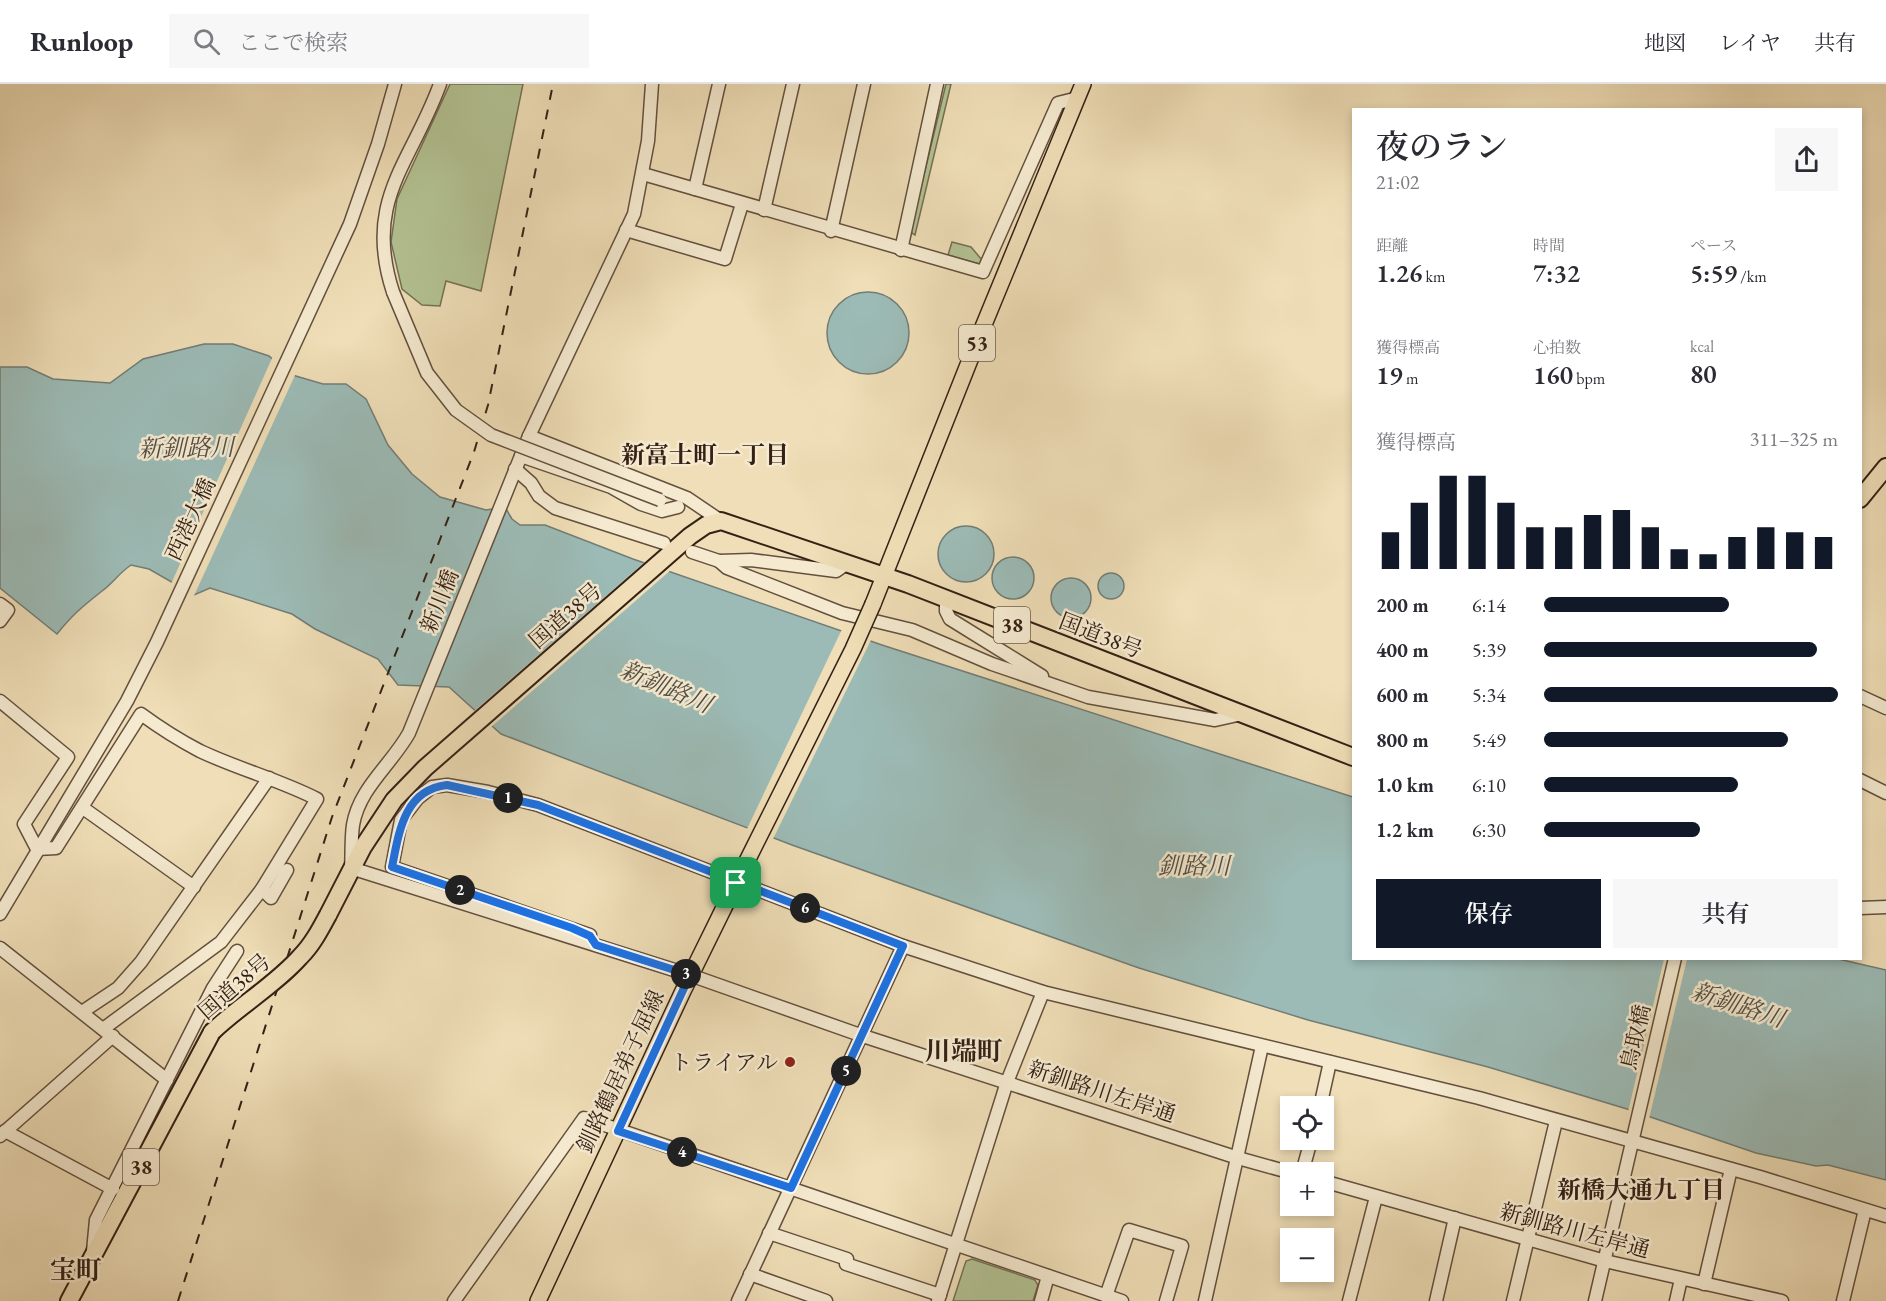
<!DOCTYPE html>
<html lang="ja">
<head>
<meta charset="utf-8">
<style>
	body { margin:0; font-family:"EB Garamond","Noto Serif JP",serif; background:#f7f7f7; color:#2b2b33; height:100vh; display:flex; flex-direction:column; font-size:22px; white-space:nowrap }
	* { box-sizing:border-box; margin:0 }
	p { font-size:20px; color:#7c7c81 }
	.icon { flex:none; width:33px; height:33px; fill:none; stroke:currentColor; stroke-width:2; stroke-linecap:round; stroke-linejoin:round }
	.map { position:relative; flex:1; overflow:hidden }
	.side { position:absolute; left:1352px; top:24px; width:510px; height:852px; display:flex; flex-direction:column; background:#fff; border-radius:0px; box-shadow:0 3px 9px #0003 }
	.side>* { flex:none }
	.buttons { position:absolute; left:1280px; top:1012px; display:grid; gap:12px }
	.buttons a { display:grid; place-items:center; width:54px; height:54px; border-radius:0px; background:#fff; box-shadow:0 3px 9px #0003; font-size:30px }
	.pin { position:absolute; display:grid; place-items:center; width:51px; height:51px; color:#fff; margin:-26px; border-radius:12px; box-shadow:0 3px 9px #0006 }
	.km { position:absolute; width:30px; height:30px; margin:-15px; border-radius:50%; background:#222; color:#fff; font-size:16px; line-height:30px; text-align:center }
	.round { display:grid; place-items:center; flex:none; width:63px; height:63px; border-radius:0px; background:#f7f7f7 }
	.head { display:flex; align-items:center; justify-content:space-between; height:102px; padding:0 24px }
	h1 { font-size:33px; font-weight:600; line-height:45px }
	.stats { display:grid; grid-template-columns:repeat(3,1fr); gap:9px; height:102px; padding:6px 24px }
	.stats div { display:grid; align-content:center }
	.stats b { font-size:26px; font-weight:600 }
	.stats small { font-size:16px; font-weight:400 }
	.stats p { font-size:16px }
	.chart { height:168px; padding:12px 24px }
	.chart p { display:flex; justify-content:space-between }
	.chart svg { width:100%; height:108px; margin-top:6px; stroke:#111827; stroke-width:6 }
	.primary-button { display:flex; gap:12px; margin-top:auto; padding:12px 24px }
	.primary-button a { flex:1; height:69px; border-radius:0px; background:#111827; color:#fff; font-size:24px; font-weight:600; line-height:69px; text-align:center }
	.primary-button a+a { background:#f7f7f7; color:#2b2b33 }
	ul { padding:0 24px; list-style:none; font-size:20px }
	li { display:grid; grid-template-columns:96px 72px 1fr; align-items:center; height:45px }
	li i { height:15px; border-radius:8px; background:#111827 }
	header { display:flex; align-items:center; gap:36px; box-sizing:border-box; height:84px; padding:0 30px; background:#fff; border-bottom:2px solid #e1e1e2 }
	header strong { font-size:28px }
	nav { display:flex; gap:33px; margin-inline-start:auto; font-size:21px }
	.search { width:420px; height:54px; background:#f7f7f7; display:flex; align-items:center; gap:15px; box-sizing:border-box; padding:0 21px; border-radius:0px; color:#7c7c81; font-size:22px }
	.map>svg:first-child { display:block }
	.green { fill:#b3c293; stroke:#747154; stroke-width:1.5 }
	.water { fill:#9cbbb6; stroke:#727d76; stroke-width:1.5 }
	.pier { fill:#efdeb7 }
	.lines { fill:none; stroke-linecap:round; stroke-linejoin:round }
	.minor-casing { stroke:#63503e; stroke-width:15 }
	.major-casing { stroke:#342015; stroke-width:18 }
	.highway-casing { stroke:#342015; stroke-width:20 }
	.minor { stroke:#f5ead0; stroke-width:12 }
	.major { stroke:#efdeb7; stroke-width:15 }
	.highway { stroke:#efdeb7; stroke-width:16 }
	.rail { stroke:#342015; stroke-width:2; stroke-dasharray:10 10; stroke-linecap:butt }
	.minor-bridge-casing { stroke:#63503e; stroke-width:15; stroke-linecap:butt }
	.major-bridge-casing { stroke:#342015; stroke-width:18; stroke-linecap:butt }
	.highway-bridge-casing { stroke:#342015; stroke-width:20; stroke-linecap:butt }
	.minor-bridge { stroke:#f5ead0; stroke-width:12 }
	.major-bridge { stroke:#efdeb7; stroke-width:15 }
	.highway-bridge { stroke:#efdeb7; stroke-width:16 }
	.route-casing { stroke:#fff; stroke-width:12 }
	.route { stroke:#1a73e8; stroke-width:8 }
	.poi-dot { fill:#8f2418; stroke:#f5ead0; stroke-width:2 }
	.labels { text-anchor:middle; stroke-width:5; stroke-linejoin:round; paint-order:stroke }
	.shield { fill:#f5ead0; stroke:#6e5d4d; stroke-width:1.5 }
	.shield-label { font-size:21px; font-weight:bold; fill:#342015 }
	.street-label { font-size:22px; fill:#342015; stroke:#f5ead0 }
	.poi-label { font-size:22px; fill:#342015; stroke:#f5ead0; text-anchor:end }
	.water-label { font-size:24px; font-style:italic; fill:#534e45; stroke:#f5ead0 }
	.neighbourhood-label { font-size:24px; font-weight:bold; fill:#342015; stroke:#f5ead0 }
	.quarter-label { font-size:26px; font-weight:bold; fill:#342015; stroke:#f5ead0 }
</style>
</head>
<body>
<header>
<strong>Runloop</strong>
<div class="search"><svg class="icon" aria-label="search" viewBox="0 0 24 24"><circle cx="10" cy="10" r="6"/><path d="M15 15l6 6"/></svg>ここで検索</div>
<nav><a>地図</a><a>レイヤ</a><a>共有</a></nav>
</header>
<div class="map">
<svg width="1886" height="1217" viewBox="0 0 1886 1217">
	<rect width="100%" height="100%" fill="#efdeb7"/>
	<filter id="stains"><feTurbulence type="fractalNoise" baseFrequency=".00333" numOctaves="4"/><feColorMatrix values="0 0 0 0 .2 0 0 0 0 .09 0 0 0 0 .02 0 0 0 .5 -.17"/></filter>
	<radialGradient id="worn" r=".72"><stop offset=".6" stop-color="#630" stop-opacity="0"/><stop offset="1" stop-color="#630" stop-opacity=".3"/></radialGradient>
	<g class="green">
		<path d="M450 0H523L481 207 446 197 440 222 422 221 402 205 391 158 397 115Z"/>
		<path d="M946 0H951L915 151 910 148Z"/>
		<path d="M952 158 971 163 982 176 979 180 948 171Z"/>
		<path d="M972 1175 1035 1196 1038 1201 1033 1217H953L966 1177Z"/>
	</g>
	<g class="water">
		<circle cx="868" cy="249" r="41"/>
		<path d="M204 260H233L269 272 289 290 323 300H346L366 315 388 361 412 390 440 413 486 426 505 423 512 435 520 441H545L633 475 882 561 1353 713V874H1834L1886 886V1096L1828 1081 1816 1082 1756 1069 1627 1025 1488 983 1308 936 1139 884 792 761 501 650 449 603 398 601 378 575 315 545 292 530 210 504 194 511 149 485 131 481C119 489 113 499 102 507 82 523 73 530 57 550L0 504V283H27L53 295 110 299 143 275Z"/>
		<circle cx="966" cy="470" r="28"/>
		<circle cx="1013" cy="494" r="21"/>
		<circle cx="1111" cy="502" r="13"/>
		<circle cx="1071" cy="514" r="20"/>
	</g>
	<g class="pier">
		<path d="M273 272 296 289 193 514 171 500Z"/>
		<path d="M647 476 672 485 490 644 473 628Z"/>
		<path d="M843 543 872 554 772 757 746 747Z"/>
		<path d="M1664 875H1687L1649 1035 1628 1028Z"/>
	</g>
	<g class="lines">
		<g class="minor-casing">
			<g id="minor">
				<path d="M652 0 648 57 634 130 529 352 409 649C392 680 359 704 353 741 351 755 352 770 351 784L690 891 863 952 1238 1074 1292 1089"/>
				<path d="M643 90 983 188 1058 19 1078 14"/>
				<path d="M695 105 719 0"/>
				<path d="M764 126 793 0"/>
				<path d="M626 146 725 175 742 120"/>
				<path d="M831 147 864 0"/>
				<path d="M901 166 937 0"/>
				<path d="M393 208C363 116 411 80 440 0"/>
				<path d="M529 352 687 414 721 437"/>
				<path d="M521 372 611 403 641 420 662 427 678 423"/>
				<path d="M515 385 531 399 539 412 555 424 664 459"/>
				<path d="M692 468 719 477 751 476 836 487 846 480"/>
				<path d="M719 477 727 484 842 529 912 546 992 580 1088 613 1215 636 1242 630"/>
				<path d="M946 515V527L950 535 1042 592"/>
				<path d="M0 520 8 526 0 537"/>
				<path d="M1860 612 1886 624"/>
				<path d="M0 617 68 673 24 740 37 765 56 764 141 630C160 644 179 656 200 667 238 685 280 696 317 715L262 805"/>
				<path d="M1860 696 1886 709"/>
				<path d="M83 724 194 803"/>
				<path d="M1860 824 1886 823"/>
				<path d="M0 830 127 617 157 558 350 140 378 60 395 0"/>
				<path d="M590 851 392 783 401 736 418 714 432 703 447 701 488 708 538 721 903 862 1043 908 1479 1014 1760 1093 1886 1132"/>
				<path d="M0 864 167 996"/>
				<path d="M82 928 118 904 141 878 269 694"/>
				<path d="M103 945 221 858 262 805 271 814 287 786"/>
				<path d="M1320 1023 1330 978"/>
				<path d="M5 1047 113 1105"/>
				<path d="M0 1052 113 952"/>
				<path d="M1302 1089 1311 1056"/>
				<path d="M1323 1097 1605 1177 1782 1217"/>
				<path d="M769 1149 847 1175 846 1180 940 1211"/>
				<path d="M93 1167 96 1136 213 904 237 867"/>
				<path d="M750 1190 826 1217"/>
				<path d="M1704 1200 1731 1085"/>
				<path d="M1106 1212 1129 1146 1182 1162 1166 1217"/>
				<path d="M454 1217 584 1034 1122 1217"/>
				<path d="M738 1217 903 862"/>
				<path d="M938 1217 1007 998 1043 908"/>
				<path d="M1041 1217 1048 1192"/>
				<path d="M1205 1217 1262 962"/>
				<path d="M1349 1217 1376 1113"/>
				<path d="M1436 1217 1455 1134"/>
				<path d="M1513 1217 1556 1037"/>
				<path d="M1595 1217 1675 874"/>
				<path d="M1676 1217 1681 1195"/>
				<path d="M1843 1217 1865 1126"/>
			</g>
		</g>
		<g class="major-casing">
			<g id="major">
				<path d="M873 520 983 243 1083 0"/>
				<path d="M538 1217 683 907 743 785"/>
			</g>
		</g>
		<g class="highway-casing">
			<g id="highway">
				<path d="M1860 415 1886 383"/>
				<path d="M328 831 363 763 394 716 425 684 690 452 706 441 721 437 908 500 1353 673"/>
				<path d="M69 1217 212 948"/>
			</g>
		</g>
		<use href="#minor" class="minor"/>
		<use href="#major" class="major"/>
		<use href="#highway" class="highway"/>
		<path class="rail" d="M178 1217 332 733 474 368 488 321 553 0"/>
		<g class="minor-bridge-casing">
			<path id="minor-bridge" d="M393 208 427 289 456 326 491 351 660 416"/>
		</g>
		<g class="major-bridge-casing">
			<path id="major-bridge" d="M743 785 853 565 873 520"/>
		</g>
		<g class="highway-bridge-casing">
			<path id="highway-bridge" d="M212 948C240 921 274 902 300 873 312 861 320 846 328 831"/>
		</g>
		<use href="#minor-bridge" class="minor-bridge"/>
		<use href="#major-bridge" class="major-bridge"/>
		<use href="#highway-bridge" class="highway-bridge"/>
	</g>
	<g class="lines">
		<g class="route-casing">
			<path id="route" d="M447 701 538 721 903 862 791 1104 618 1047 690 891 596 861 590 852 572 844 392 783C399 748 404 706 447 701Z"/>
		</g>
		<use href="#route" class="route"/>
	</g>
	<circle class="poi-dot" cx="790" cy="978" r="6"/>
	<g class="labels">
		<g class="shield">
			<rect x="959" y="241" width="36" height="36" rx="4.5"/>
			<rect x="994" y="523" width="36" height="36" rx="4.5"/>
			<rect x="123" y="1065" width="36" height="36" rx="4.5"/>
		</g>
		<g class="shield-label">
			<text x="977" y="266">53</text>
			<text x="1012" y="548">38</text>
			<text x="141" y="1090">38</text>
		</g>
		<g class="street-label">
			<text transform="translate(190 435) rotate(-65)" y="8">西港大橋</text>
			<text transform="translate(439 517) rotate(-68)" y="8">新川橋</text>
			<text transform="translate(565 531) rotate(-41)" y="8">国道38号</text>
			<text transform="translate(1101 551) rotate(21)" y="8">国道38号</text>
			<text transform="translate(234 902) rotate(-41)" y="8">国道38号</text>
			<text transform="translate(1635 953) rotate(-77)" y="8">鳥取橋</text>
			<text transform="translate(620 987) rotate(-65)" y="8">釧路鶴居弟子屈線</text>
			<text transform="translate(1102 1007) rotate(18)" y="8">新釧路川左岸通</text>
			<text transform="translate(1575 1146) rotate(15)" y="8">新釧路川左岸通</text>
		</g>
		<g class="poi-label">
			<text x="778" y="986">トライアル</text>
		</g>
		<g class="water-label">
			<text transform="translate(186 364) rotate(-1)" y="8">新釧路川</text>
			<text transform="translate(666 603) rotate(23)" y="8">新釧路川</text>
			<text x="1194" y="790">釧路川</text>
			<text transform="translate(1738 921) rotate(18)" y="8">新釧路川</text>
		</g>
		<g class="neighbourhood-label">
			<text x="705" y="379">新富士町一丁目</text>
			<text x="1641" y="1114">新橋大通九丁目</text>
		</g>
		<g class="quarter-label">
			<text x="964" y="976">川端町</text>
			<text x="76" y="1195">宝町</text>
		</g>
	</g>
	<rect width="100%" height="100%" filter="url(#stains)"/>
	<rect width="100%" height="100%" fill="url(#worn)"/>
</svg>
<div class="buttons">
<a><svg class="icon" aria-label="locate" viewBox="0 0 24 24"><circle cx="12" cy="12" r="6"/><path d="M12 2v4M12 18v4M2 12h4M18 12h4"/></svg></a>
<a>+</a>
<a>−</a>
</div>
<div class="pin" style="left:736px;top:799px;background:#1e9e55"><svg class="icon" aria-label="arrive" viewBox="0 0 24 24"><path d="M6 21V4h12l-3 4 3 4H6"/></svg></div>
<b class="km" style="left:508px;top:714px">1</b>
<b class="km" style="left:460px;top:806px">2</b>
<b class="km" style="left:686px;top:890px">3</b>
<b class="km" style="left:682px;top:1068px">4</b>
<b class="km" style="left:846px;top:987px">5</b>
<b class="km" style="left:805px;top:824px">6</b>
<section class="side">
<div class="head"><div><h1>夜のラン</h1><p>21:02</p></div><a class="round"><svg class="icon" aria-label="share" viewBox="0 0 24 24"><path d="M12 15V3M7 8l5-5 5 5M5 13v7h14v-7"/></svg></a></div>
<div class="stats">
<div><p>距離</p><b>1.26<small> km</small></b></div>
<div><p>時間</p><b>7:32</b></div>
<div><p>ペース</p><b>5:59<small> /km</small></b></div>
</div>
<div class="stats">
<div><p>獲得標高</p><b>19<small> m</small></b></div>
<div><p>心拍数</p><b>160<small> bpm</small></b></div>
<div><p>kcal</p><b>80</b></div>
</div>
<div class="chart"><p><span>獲得標高</span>311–325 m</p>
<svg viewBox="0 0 160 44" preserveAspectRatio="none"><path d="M5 44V29M15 44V17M25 44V6M35 44V6M45 44V17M55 44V27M65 44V27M75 44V22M85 44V20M95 44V27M105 44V36M115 44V38M125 44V31M135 44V27M145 44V29M155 44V31"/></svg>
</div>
<ul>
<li><b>200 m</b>6:14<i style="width:63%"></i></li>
<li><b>400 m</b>5:39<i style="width:93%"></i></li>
<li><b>600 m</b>5:34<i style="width:100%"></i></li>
<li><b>800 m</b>5:49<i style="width:83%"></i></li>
<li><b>1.0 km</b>6:10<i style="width:66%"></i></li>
<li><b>1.2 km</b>6:30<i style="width:53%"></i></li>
</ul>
<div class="primary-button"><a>保存</a><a>共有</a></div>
</section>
</div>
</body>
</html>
